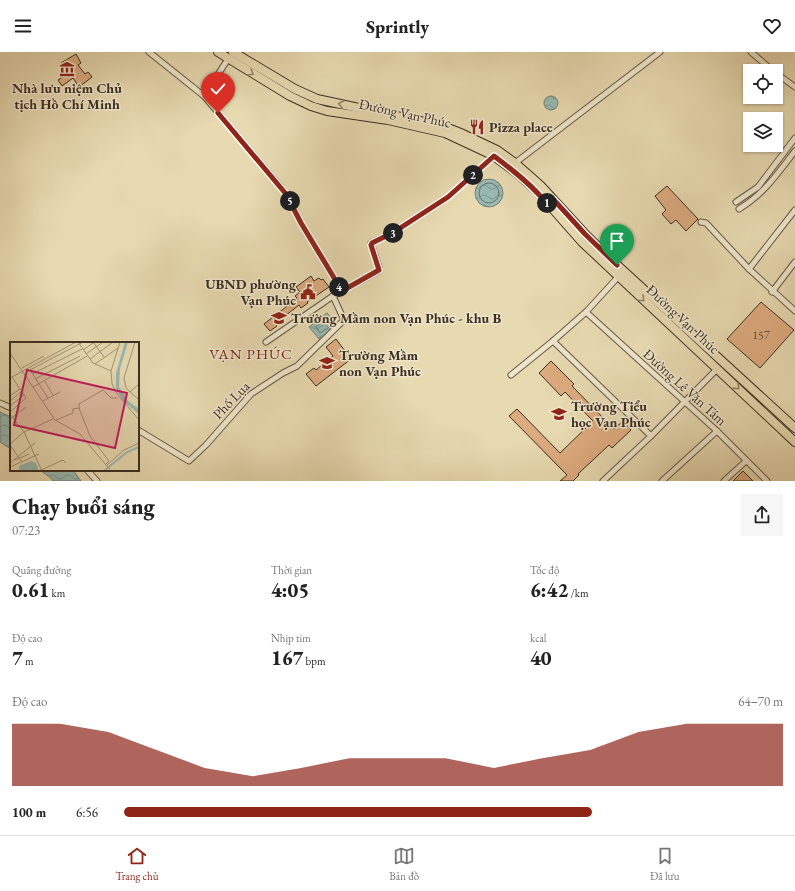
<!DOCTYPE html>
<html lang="vi">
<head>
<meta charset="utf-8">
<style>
	body { margin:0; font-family:"EB Garamond",serif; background:#f6f6f6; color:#222; height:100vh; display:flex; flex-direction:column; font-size:15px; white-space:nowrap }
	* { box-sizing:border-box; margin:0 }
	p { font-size:13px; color:#767676 }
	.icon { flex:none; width:22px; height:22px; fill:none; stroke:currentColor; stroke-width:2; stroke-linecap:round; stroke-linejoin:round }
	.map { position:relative; height:429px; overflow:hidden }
	.details { display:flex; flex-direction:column; background:#fff; flex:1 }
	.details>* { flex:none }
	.controls { position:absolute; left:743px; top:12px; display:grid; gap:8px }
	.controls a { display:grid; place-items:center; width:40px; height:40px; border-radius:0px; background:#fff; box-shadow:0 1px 3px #0004; font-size:20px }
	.pin { position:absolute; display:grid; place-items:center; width:34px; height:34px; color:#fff; margin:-41px -17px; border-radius:50% 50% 50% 0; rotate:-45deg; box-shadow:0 0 4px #0007 }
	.pin .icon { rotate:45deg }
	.km { position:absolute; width:20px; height:20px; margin:-10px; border-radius:50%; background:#222; color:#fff; font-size:11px; line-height:20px; text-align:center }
	.round { display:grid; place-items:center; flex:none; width:42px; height:42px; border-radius:0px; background:#f6f6f6 }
	.summary { display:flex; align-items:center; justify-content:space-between; height:68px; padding:0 12px }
	h1 { font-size:22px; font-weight:800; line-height:30px }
	.stats { display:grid; grid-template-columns:repeat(3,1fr); gap:6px; height:68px; padding:4px 12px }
	.stats div { display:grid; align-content:center }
	.stats b { font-size:20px; font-weight:800 }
	.stats small { font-size:11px; font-weight:400 }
	.stats p { font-size:11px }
	.chart { height:112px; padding:8px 12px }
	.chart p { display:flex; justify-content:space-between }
	.chart svg { width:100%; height:72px; margin-top:4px; fill:#8f2418; opacity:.7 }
	ul { padding:0 12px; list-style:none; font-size:13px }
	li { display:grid; grid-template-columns:64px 48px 1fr; align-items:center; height:30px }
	li i { height:10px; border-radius:5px; background:#8f2418 }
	header { display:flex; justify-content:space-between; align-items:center; height:52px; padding:0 12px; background:#fff; font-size:18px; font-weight:800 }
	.dock { display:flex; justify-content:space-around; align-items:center; height:56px; border-top:1px solid #e0e0e0; background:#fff; font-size:11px; color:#767676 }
	.dock a { display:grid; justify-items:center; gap:2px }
	.dock .selected { color:#8f2418 }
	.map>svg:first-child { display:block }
	.water { fill:url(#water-waves); stroke:#738278 }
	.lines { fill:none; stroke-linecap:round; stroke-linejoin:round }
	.shore { stroke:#6a746a; stroke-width:1 }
	.building { fill:#dcab7f; stroke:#3b2f21 }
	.street-casing { stroke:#665a45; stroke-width:7 }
	.primary-casing { stroke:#3b2f21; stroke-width:10 }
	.street { stroke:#efe6cc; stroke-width:5 }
	.primary { stroke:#e7d9b0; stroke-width:8 }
	.oneway { stroke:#918468 }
	.route-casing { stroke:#fff; stroke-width:8 }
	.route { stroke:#8f2418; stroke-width:5 }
	.labels { text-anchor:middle; stroke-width:3; stroke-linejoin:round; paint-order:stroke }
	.number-label { font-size:12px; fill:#634e38 }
	.poi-label { font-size:14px; font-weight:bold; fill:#3b2f21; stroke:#efe6cc; text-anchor:start }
	.street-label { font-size:14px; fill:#3b2f21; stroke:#efe6cc }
	.neighbourhood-label { font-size:15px; letter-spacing:1px; fill:#7a1f14; stroke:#efe6cc }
	.inset-river { fill:none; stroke:#98b9b2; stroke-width:2 }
	.inset-road { fill:none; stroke:#a29577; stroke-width:1 }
	.view { fill:#c2185b; fill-opacity:0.15; stroke:#c2185b; stroke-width:2 }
	.inset-edge { fill:none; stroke:#3b2f21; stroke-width:2 }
</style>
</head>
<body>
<header><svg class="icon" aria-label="menu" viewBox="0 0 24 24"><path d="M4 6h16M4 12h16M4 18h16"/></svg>Sprintly<svg class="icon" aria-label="heart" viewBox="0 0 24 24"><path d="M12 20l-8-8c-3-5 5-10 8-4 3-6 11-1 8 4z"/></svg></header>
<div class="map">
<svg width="795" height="429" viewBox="0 0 795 429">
	<defs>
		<pattern id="water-waves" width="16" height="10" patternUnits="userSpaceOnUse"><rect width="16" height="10" fill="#98b9b2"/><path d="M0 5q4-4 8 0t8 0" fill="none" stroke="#7d9790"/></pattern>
	</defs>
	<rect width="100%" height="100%" fill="#e7d9b0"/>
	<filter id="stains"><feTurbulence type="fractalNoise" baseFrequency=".005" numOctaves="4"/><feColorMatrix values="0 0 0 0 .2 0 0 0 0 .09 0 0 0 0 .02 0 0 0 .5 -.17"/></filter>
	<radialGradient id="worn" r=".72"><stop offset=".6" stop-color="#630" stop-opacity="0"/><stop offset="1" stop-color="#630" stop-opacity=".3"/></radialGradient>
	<g class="water">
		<circle cx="551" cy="51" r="7"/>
		<circle cx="489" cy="141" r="14"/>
		<path d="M327 261 338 273 320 288 309 275Z"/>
		<path d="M0 360 11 365V397L0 390Z"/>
		<path d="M40 418H73L81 429H53L51 426Z"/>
	</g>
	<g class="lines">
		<g class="shore">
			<circle cx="489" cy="141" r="10"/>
			<path d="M326 267 331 274 320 281 316 275Z"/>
		</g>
	</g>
	<g class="building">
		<path d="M76 2 81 11 78 13 85 22 88 20 92 25 79 35 73 26 62 34 58 28 69 21 61 11Z"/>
		<path d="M667 134 698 167 686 179 676 168 671 172 662 162 666 158 655 144Z"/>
		<path d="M311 224 314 229 319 226 321 228 323 227 329 235 307 250 308 251 301 256 299 253 275 272 277 274 270 279 264 272 295 248 297 246 295 244 300 240 296 235Z"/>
		<path d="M761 250 794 278 760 316 727 287Z"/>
		<path d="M336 287 351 307 316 334 306 322 314 316 316 318 333 304 326 295Z"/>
		<path d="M551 309 574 332 572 334 614 377 623 369 631 378 612 396 609 393 578 422 579 423 573 429H560L567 423 509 364 517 357 560 401 593 369 565 340 561 344 539 321Z"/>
		<path d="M743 419 753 429H733Z"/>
	</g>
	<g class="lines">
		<g class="street-casing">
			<g id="street">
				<path d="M149 0 204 44 281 135 294 156 301 171 342 239"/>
				<path d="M751 0 773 19"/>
				<path d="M776 21 795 35"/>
				<path d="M204 44 228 7"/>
				<path d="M515 111 660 0"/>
				<path d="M736 150 758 135 795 86"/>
				<path d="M739 157C764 142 778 121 795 99"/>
				<path d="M795 158 749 217 795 259"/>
				<path d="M701 170 706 171 749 217"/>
				<path d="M772 240 795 210"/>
				<path d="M586 260 717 379 767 429"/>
				<path d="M553 289 651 384"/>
				<path d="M266 290 333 244"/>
				<path d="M511 323 553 289 586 260 618 225"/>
				<path d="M0 351 11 356"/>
				<path d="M138 378 189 409 206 393 251 342 283 321 297 314 344 268 333 244 379 219V215L371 191 394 180 448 145 494 104"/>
				<path d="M87 418 97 429"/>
				<path d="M603 429 651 384 718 316"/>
				<path d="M662 429 717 379"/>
				<path d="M724 429 746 409"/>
			</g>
		</g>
		<g class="primary-casing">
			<g id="primary">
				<path d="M218 0 290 44 311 54 327 59 388 68 445 81 494 104 518 122 538 140 582 190 795 390"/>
				<path d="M233 0 295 37 317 47 443 74 463 82 497 98 515 111 540 133 585 182 617 213 795 376"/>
			</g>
		</g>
		<use href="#street" class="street"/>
		<use href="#primary" class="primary"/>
	</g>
	<defs><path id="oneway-chevron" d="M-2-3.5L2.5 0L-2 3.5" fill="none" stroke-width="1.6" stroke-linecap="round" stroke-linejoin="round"/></defs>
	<g class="oneway">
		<use href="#oneway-chevron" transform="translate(251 21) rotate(30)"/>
		<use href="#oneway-chevron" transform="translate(341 52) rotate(-168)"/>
		<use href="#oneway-chevron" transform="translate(642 247) rotate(43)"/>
		<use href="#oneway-chevron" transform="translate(737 335) rotate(44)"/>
	</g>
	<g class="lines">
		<g class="route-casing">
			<path id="route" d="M218 61 286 142 301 171 342 239 379 218 371 193 372 191 394 180 448 145 494 104C514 119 533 134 548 153L554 148 585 182 617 213"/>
		</g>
		<use href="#route" class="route"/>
	</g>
	<defs>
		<g id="museum-bare" transform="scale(1.2)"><path d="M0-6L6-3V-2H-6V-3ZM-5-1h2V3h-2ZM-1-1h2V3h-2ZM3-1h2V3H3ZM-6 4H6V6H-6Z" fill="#8f2418" stroke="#efe6cc" stroke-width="2.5" paint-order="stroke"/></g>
		<g id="restaurant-bare" transform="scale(1.2)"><path d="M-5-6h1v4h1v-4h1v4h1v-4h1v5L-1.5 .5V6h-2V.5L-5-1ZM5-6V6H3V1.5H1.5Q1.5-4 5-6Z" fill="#8f2418" stroke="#efe6cc" stroke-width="2.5" paint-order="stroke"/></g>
		<g id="civic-bare" transform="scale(1.2)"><path d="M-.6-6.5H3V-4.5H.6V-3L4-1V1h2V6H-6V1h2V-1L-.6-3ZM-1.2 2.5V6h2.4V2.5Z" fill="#8f2418" stroke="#efe6cc" stroke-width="2.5" paint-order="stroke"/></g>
		<g id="school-bare" transform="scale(1.2)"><path d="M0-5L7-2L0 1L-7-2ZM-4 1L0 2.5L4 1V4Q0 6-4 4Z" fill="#8f2418" stroke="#efe6cc" stroke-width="2.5" paint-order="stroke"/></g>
	</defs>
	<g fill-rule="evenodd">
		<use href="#museum-bare" x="67" y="17"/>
		<use href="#restaurant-bare" x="477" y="75"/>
		<use href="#civic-bare" x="308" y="240"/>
		<use href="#school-bare" x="279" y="266"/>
		<use href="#school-bare" x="327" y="311"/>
		<use href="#school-bare" x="559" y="362"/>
	</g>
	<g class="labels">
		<g class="number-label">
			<text x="761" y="287">157</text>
		</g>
		<g class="poi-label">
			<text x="67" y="41" text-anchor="middle">Nhà lưu niệm Chủ<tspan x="67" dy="16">tịch Hồ Chí Minh</tspan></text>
			<text x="489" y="80">Pizza place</text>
			<text x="296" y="237" text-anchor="end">UBND phường<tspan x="296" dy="16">Vạn Phúc</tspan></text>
			<text x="291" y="271">Trường Mầm non Vạn Phúc - khu B</text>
			<text x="339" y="308">Trường Mầm<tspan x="339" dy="16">non Vạn Phúc</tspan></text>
			<text x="571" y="359">Trường Tiểu<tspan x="571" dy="16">học Vạn Phúc</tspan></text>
		</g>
		<g class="street-label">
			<text transform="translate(405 61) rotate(12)" y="5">Đường Vạn Phúc</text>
			<text transform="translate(683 267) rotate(43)" y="5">Đường Vạn Phúc</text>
			<text transform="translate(685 335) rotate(42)" y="5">Đường Lê Văn Tám</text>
			<text transform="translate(231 348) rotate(-46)" y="5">Phố Lụa</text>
		</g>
		<g class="neighbourhood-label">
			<text x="251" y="307">VẠN PHÚC</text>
		</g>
	</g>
	<g transform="translate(10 290)">
		<rect width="129" height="129" fill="#e7d9b0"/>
		<path d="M115 0H118L110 27 109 45 118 59 129 67V72L113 59 106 46V31ZM21 119 26 121 29 129 9 128V124Z" fill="#98b9b2"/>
		<path class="inset-river" d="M94 129 117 110 129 105"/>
		<path class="inset-road" d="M68 0 83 21 101 29M83 0 94 15M125 0 114 36 116 46 129 58M73 8 83 1M0 11 45 78 70 92 101 129M76 12 93 0M80 17 103 0M85 22 108 6M12 26 34 14M20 28 73 0M20 28 38 56M101 29 102 42 108 53 129 78M101 29 110 0M22 32 72 7M0 36 66 0M25 37 70 14M34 38 43 53M23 45 77 14M120 50 129 42M0 54 10 47 2 35M0 59 12 49 10 47M33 59 50 50M0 64 14 53M69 66 80 94 99 119 96 122M69 66V62L93 48 101 56H108M0 70 16 56 12 49M0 72 14 90 32 129M0 77 16 65M46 78 63 71V67L69 66M0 102 14 90 43 77M0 103 12 120M5 118 19 112M0 121 25 101M97 123 114 108 129 101M0 125 29 112M31 128 53 118 56 121"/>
		<path class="view" d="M17 28 117 51 105 106 4 83Z"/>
		<rect width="129" height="129" class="inset-edge"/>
	</g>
	<rect width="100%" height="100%" filter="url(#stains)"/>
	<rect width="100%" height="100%" fill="url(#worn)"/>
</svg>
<div class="controls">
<a><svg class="icon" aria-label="locate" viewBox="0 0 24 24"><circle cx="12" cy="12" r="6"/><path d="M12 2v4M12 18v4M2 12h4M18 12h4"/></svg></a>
<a><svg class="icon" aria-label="layers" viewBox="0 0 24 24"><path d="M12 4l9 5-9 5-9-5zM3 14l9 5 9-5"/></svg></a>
</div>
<div class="pin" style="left:617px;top:213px;background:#1e9e55"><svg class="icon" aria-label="arrive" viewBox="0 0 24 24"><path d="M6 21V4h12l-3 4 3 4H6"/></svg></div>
<div class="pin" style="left:218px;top:61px;background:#d93025"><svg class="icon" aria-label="check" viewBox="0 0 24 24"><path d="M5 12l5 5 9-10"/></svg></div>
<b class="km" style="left:547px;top:151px">1</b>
<b class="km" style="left:473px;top:123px">2</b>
<b class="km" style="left:393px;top:181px">3</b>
<b class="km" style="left:339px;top:235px">4</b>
<b class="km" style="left:290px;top:149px">5</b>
</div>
<section class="details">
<div class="summary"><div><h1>Chạy buổi sáng</h1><p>07:23</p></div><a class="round"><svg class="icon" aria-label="share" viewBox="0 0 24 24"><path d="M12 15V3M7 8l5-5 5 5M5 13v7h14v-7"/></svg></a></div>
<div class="stats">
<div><p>Quãng đường</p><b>0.61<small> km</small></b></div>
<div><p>Thời gian</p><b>4:05</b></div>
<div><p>Tốc độ</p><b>6:42<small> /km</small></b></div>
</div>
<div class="stats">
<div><p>Độ cao</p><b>7<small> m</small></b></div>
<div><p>Nhịp tim</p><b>167<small> bpm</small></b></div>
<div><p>kcal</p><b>40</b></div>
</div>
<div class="chart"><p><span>Độ cao</span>64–70 m</p>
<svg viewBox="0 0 160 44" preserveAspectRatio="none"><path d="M0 44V6L10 6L20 11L30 22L40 33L50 38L60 33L70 27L80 27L90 27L100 33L110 27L120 22L130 11L140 6L150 6L160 6V44z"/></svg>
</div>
<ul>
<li><b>100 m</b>6:56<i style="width:71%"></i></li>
</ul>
</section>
<nav class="dock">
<a class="selected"><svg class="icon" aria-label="home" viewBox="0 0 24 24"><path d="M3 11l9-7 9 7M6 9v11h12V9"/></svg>Trang chủ</a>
<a><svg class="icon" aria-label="map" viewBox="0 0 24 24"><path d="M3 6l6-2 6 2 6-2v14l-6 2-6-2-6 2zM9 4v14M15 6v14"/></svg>Bản đồ</a>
<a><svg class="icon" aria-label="saved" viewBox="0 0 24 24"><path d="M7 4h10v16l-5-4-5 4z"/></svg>Đã lưu</a>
</nav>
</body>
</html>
